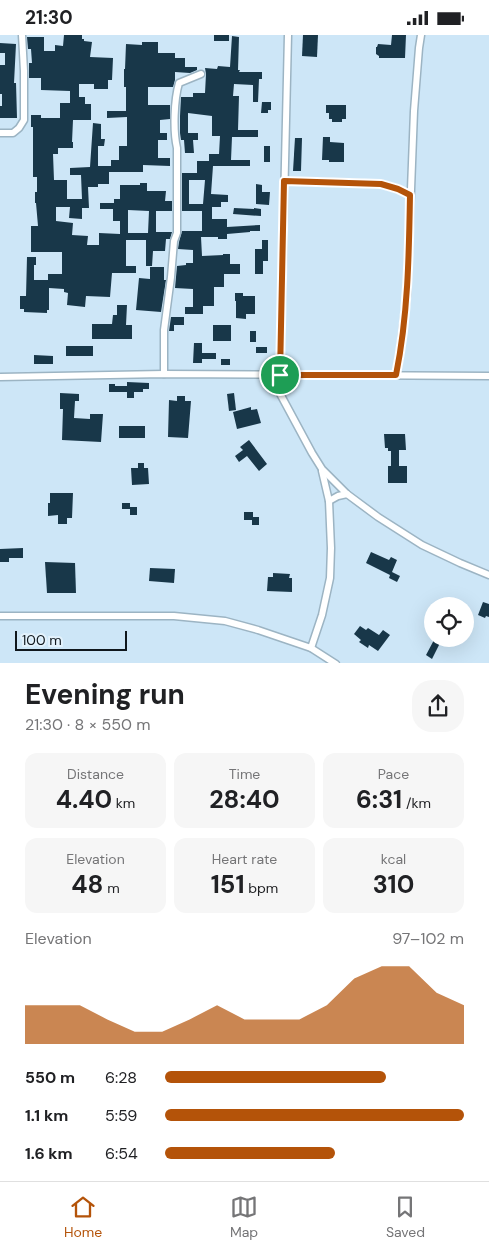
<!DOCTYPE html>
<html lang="en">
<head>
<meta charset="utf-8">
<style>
	body { margin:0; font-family:"DM Sans",sans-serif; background:#f6f6f6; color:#202124; height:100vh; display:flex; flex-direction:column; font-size:19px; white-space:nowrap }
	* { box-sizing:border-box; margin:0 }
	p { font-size:16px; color:#757577 }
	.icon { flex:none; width:28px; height:28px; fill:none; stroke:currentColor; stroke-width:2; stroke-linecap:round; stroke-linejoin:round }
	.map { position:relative; height:628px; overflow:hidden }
	.sheet { display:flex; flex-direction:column; background:#fff; flex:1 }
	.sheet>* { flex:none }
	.tools { position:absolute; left:424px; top:562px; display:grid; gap:10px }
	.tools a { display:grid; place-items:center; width:50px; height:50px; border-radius:50%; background:#fff; box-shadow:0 5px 20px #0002; font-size:25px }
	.scale { position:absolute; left:15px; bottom:12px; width:112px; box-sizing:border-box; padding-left:5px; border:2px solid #0f171d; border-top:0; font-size:14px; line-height:18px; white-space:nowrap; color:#0f171d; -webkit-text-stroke:4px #e3f2fc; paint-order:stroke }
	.pin { position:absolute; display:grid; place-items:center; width:42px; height:42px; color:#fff; margin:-21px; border:2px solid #fff; border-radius:50%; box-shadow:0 1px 5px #0007 }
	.round { display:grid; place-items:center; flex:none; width:52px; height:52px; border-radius:20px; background:#f6f6f6 }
	.head { display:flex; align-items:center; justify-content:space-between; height:85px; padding:0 25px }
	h1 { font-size:28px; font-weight:700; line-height:38px }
	.stats { display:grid; grid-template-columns:repeat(3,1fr); gap:8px; height:85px; padding:5px 25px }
	.stats div { display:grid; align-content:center; border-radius:12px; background:#f6f6f6; text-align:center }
	.stats b { font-size:25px; font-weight:700 }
	.stats small { font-size:14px; font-weight:400 }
	.stats p { font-size:14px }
	.chart { height:140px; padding:10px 25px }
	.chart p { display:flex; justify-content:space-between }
	.chart svg { width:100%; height:90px; margin-top:5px; fill:#b45309; opacity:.7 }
	ul { padding:0 25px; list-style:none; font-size:16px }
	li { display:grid; grid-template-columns:80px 60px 1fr; align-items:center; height:38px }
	li i { height:12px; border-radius:6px; background:#b45309 }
	.status { display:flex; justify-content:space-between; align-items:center; height:35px; padding:0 25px; background:#fff; direction:ltr }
	.status svg { height:14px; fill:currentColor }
	.menu { display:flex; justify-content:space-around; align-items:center; height:70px; border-top:1px solid #e0e0e0; background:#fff; font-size:14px; color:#757577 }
	.menu a { display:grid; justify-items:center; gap:2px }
	.menu .on { color:#b45309 }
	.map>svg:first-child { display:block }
	.building { fill:#183749; fill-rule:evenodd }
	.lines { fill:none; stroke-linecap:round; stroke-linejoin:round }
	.street-casing { stroke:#9cb4c3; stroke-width:9 }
	.street { stroke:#fff; stroke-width:6 }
	.route-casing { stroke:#fff; stroke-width:10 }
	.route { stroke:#b45309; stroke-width:6 }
</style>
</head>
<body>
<div class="status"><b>21:30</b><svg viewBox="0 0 49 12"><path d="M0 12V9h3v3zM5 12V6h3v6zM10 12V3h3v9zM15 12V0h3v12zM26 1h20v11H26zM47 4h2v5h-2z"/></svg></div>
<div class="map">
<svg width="489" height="629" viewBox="0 0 489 629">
	<rect width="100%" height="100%" fill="#cde6f7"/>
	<g class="building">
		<path d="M64 0H82V4H84V6L92 7 90 22 113 23 112 45H108V54H94V49H79V62H85V69H91V85H73L72 107H73V113H58V119H53L54 145H67V164H82L81 140H70V133L90 132 93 88 101 89V104H105L104 111H98V131H111V125H119V111H127V82L107 83V76H126V52H124V34H125L126 9 142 10V7H158V18H175V23H185V32H197V35L190 38 175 37V45L173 52H148V70H170V84L160 85V98H167V105H158V123H170V131L143 130V137H109V149H98V152H88L89 173H82V184L69 183 70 172H56V186L73 188 72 200 88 201 87 210H99V198L120 199V186H113V174H100V168H114V164H120V150H140V148H147V156H166L165 166H172V176H156V197H172L170 204H166L165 216H153L152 231H146V205H126V231H136V238H112L110 262 86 261 85 272 67 270 68 258 64 257V254L49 253V275H47V278L24 277V274H20V261H26L27 222H36V230H34V245H48V239H62V217H31V191H38L36 168H35V157H37V142H33V92H31V80H41V83H60V68H70V56L41 55V43H29V28H32L31 14H28L27 2H44V16H55V10L63 11ZM128 175 149 176 148 198H128Z"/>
		<rect x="214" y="0" width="15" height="6"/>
		<path d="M303 0H318L317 22 302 21Z"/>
		<path d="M392 0H406L405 23H379V21L376 19V12H377L378 9 391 10Z"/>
		<path d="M232 1 239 2 238 35H240L239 37H262V44H259L258 67H253V50L234 49 233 61H239L238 95H258V102H232L231 125H250V131H213L211 159 228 160V167H221V172H212V184H227V192L260 190V196H250V197L227 199V204H218V202H201L202 221 223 220V219H230V229H240V239H224V252H214V271H203V279H185V272H193V254L175 253 177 231 186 230V228H193V215L178 214 179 207 182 196H202V176H182V138H197V126H209V119H219L220 101H212V81L188 78V98H198V105H193L194 118H185L184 105H181L180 98V81L181 62H193V58H205L206 39 205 33 217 34 218 31 230 32ZM189 145H205L203 169H189Z"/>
		<path d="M0 8 16 9 14 48H16L17 83H0V71H2V59H0V30H5V18H0Z"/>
		<path d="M262 67H271V75H268V78H261Z"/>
		<path d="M326 70H346V84H342V87H332V84H329V78H326Z"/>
		<path d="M323 102H330V107L344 108V127H329V125H322Z"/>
		<path d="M295 103H302L301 136H293Z"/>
		<rect x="264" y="111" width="6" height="16"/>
		<path d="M256 149 262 150V157H270L269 170 256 169Z"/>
		<path d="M234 173 254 174V173L261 174V181L233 179Z"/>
		<path d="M262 205H268V226H263V239H255V214H262Z"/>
		<path d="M150 232H164V245H166L161 277 136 275 139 243 150 244Z"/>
		<path d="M235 258H243V261H255V279H246V284L236 283V266H235Z"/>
		<path d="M117 270H127L126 290H132V304H92V289H112L113 280H117Z"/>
		<path d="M171 282H184V290H174V296H169Z"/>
		<rect x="213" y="290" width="18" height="16"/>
		<rect x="250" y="296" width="6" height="11"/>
		<path d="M194 308H202V318H216V324H202V328H193Z"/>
		<rect x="66" y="311" width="27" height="10"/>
		<rect x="256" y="312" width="11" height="6"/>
		<path d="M34 320 53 321V329H34Z"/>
		<rect x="221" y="324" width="9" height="6"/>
		<path d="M127 347 149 348V354H143V357H134V363H127V357H109V349H115V351H127Z"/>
		<path d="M60 358 79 359V366H75L74 383 90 384V379H103L101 407 62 405 63 374H60Z"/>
		<path d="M234 358 236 375 229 376 227 359Z"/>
		<path d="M177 361H185V366H191L188 403 168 402 169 365 177 366Z"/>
		<path d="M251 372V375L257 374 261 388 237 394 233 377Z"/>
		<rect x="119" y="391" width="26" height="12"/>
		<path d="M384 399H405L406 415H399V431H407V448H388V431H391V416H388V413H385Z"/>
		<path d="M249 405 267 429 259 436 247 421 239 427 235 421 243 415 240 412Z"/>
		<path d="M138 428H144V433H148L149 449 132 450 131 433H138Z"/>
		<path d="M50 458H73L72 483H67V489H58V480L48 481V468H50Z"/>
		<path d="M122 468H130V472H137V480H130V474H122Z"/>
		<path d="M244 477H253V482H259V490H252V485H244Z"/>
		<path d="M23 513V523H9V527H0V514Z"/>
		<path d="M371 517 389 525 391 522 397 525 392 537 400 541 397 547 389 543 390 540 366 528Z"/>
		<path d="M45 527 75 528 76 558H47Z"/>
		<path d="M150 533 175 534 174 548 149 546Z"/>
		<path d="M273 538 290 539 289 543H292V557L267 556 268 542H273Z"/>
		<path d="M483 567 489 569V582L486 581 485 583 478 580Z"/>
		<path d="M360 591 366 595 368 593 379 600 383 595 390 600 378 616 369 610 368 613 359 607 361 605 354 599Z"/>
		<path d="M434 605 440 608 432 624 426 620Z"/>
	</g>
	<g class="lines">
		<g class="street-casing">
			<g id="street">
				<path d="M0 98H13L19 93 24 85V36L22 0"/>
				<path d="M284 146 381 149 398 154 410 160"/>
				<path d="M164 339V295L171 242 174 206 177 198V113C173 96 174 65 179 48L201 39"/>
				<path d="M270 340 312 418 322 434 347 459 378 482 422 510 460 528 489 540"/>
				<path d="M280 340 288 0"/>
				<path d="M396 340 400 318 407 259 414 76 419 13 421 0"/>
				<path d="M0 342 164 339 489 341"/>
				<path d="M329 466 338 461 347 459"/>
				<path d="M0 581H174L225 586 258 595 311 613 336 629"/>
				<path d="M311 613 322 580 330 543 331 513 329 466 322 436"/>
			</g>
		</g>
		<use href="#street" class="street"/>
	</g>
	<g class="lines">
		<g class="route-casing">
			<path id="route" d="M284 146 381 149 398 154 410 160C409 220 408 281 396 340H280Z"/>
		</g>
		<use href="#route" class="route"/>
	</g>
</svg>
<div class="tools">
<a><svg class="icon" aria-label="locate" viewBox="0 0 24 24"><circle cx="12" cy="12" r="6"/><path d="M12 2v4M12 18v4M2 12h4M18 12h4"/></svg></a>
</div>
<div class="scale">100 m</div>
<div class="pin" style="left:280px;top:340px;background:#1e9e55"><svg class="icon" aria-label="arrive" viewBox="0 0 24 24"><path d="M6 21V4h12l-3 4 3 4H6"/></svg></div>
</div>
<section class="sheet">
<div class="head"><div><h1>Evening run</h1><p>21:30 · 8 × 550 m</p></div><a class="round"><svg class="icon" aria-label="share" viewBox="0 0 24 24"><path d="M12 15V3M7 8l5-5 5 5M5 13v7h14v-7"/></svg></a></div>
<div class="stats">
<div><p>Distance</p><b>4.40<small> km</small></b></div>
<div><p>Time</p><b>28:40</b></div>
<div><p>Pace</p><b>6:31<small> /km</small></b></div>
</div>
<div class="stats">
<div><p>Elevation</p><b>48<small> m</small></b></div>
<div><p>Heart rate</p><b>151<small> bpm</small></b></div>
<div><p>kcal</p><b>310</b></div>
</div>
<div class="chart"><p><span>Elevation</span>97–102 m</p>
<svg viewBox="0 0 160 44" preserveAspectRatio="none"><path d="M0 44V25L10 25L20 25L30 32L40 38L50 38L60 32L70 25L80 32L90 32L100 32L110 25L120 12L130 6L140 6L150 19L160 25V44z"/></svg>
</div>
<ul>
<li><b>550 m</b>6:28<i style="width:74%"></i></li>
<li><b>1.1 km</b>5:59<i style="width:100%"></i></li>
<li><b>1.6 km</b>6:54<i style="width:57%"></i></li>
</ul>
</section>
<nav class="menu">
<a class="on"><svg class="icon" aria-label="home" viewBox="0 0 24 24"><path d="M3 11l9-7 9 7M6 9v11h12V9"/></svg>Home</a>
<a><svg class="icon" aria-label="map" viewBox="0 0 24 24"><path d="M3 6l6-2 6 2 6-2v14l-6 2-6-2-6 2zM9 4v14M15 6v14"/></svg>Map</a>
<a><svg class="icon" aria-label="saved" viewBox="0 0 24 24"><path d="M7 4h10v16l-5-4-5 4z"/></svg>Saved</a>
</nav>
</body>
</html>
